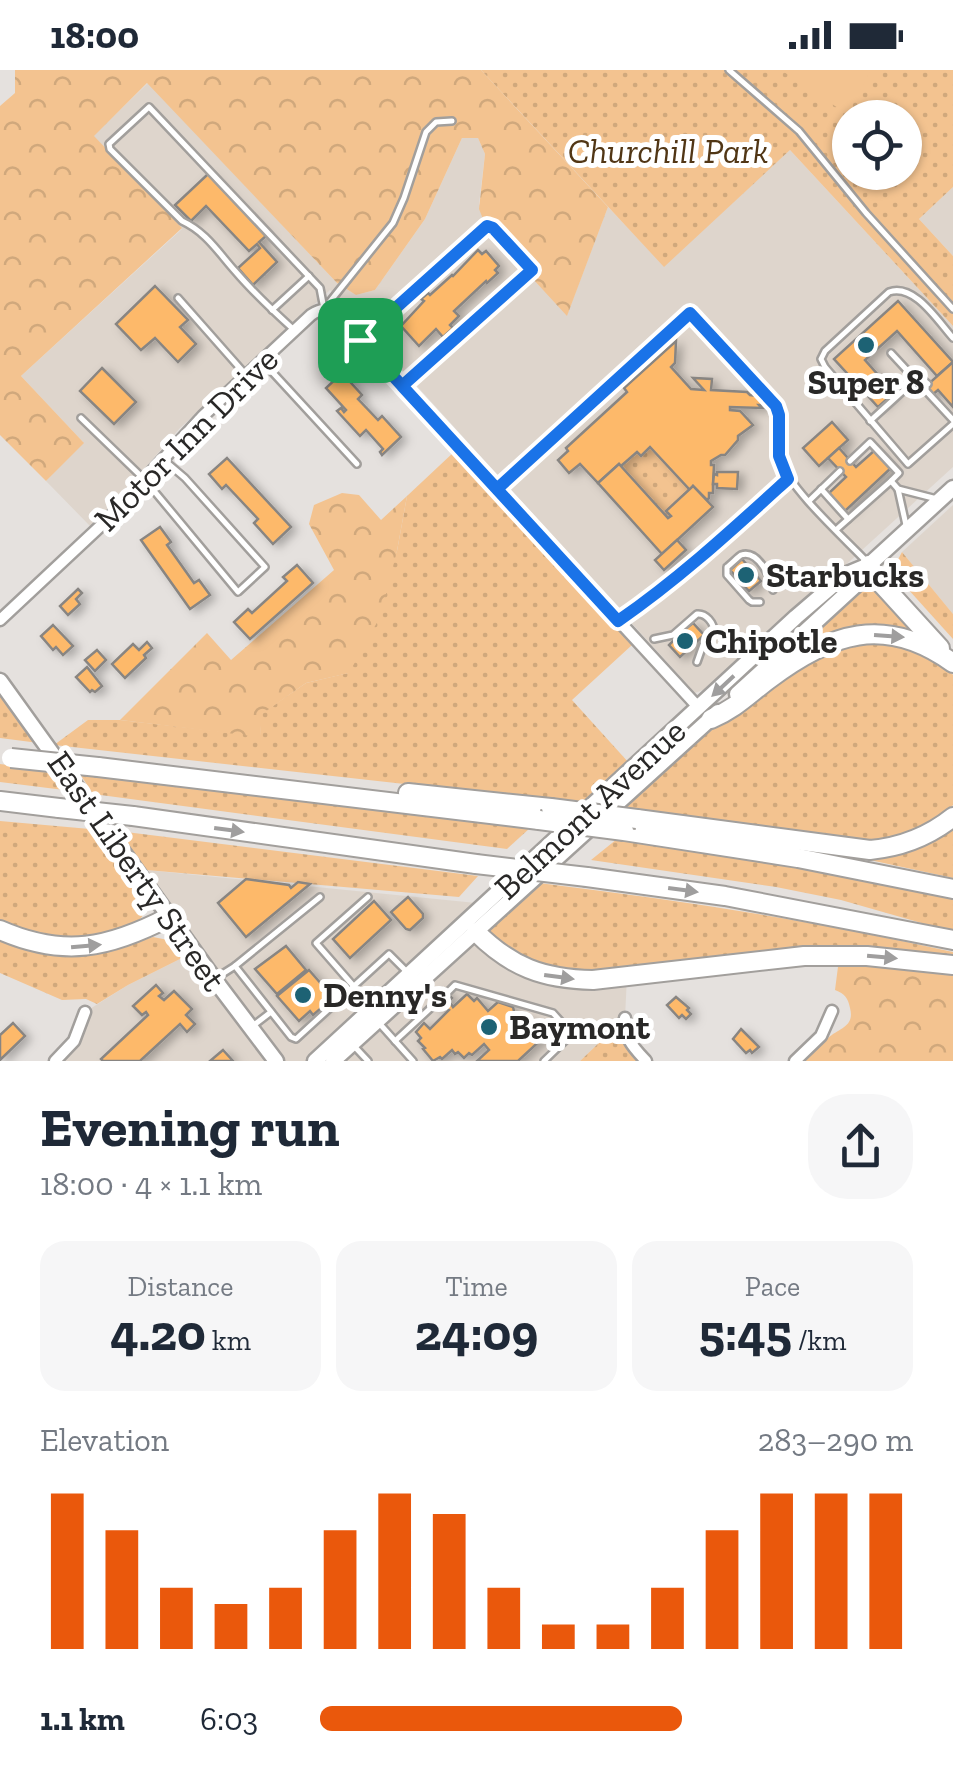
<!DOCTYPE html>
<html lang="en">
<head>
<meta charset="utf-8">
<style>
	body { margin:0; font-family:"Zilla Slab",serif; background:#f6f6f7; color:#1f2937; height:100vh; display:flex; flex-direction:column; font-size:38px; white-space:nowrap }
	* { box-sizing:border-box; margin:0 }
	p { font-size:32px; color:#747a83 }
	.icon { flex:none; width:55px; height:55px; fill:none; stroke:currentColor; stroke-width:2; stroke-linecap:round; stroke-linejoin:round }
	.map { position:relative; height:991px; overflow:hidden }
	.details { display:flex; flex-direction:column; background:#fff; flex:1 }
	.details>* { flex:none }
	.buttons { position:absolute; left:832px; top:30px; display:grid; gap:20px }
	.buttons a { display:grid; place-items:center; width:90px; height:90px; border-radius:50%; background:#fff; box-shadow:0 2px 8px #0004; font-size:50px }
	.pin { position:absolute; display:grid; place-items:center; width:85px; height:85px; color:#fff; margin:-42px; border-radius:20px; box-shadow:0 5px 15px #0006 }
	.round { display:grid; place-items:center; flex:none; width:105px; height:105px; border-radius:40px; background:#f6f6f7 }
	.summary { display:flex; align-items:center; justify-content:space-between; height:170px; padding:0 40px }
	h1 { font-size:55px; font-weight:700; line-height:75px }
	.figures { display:grid; grid-template-columns:repeat(3,1fr); gap:15px; height:170px; padding:10px 40px }
	.figures div { display:grid; align-content:center; border-radius:25px; background:#f6f6f7; text-align:center }
	.figures b { font-size:50px; font-weight:700 }
	.figures small { font-size:28px; font-weight:400 }
	.figures p { font-size:28px }
	.chart { height:280px; padding:20px 40px }
	.chart p { display:flex; justify-content:space-between }
	.chart svg { width:100%; height:180px; margin-top:10px; stroke:#ea580c; stroke-width:6 }
	ul { padding:0 40px; list-style:none; font-size:32px }
	li { display:grid; grid-template-columns:160px 120px 1fr; align-items:center; height:75px }
	li i { height:25px; border-radius:12px; background:#ea580c }
	.status { display:flex; justify-content:space-between; align-items:center; height:70px; padding:0 50px; background:#fff; direction:ltr }
	.status svg { height:28px; fill:currentColor }
	.map>svg:first-child { display:block }
	.built { fill:#ded5cc }
	.grass { fill:url(#grass-dots); fill-rule:evenodd }
	.forest { fill:url(#forest-crowns) }
	.garden { fill:#f3c390 }
	.building { fill:#fdb96b; stroke:#888582; stroke-width:2.5; filter:url(#shadow) }
	.lines { fill:none; stroke-linecap:round; stroke-linejoin:round }
	.lane-casing { stroke:#a29f9c; stroke-width:10 }
	.street-casing { stroke:#a29f9c; stroke-width:15 }
	.secondary-casing { stroke:#a29f9c; stroke-width:19 }
	.highway-casing { stroke:#a29f9c; stroke-width:22 }
	.lane { stroke:#fff; stroke-width:5 }
	.street { stroke:#fff; stroke-width:10 }
	.secondary { stroke:#fff; stroke-width:14 }
	.highway { stroke:#fff; stroke-width:18 }
	.highway-bridge-casing { stroke:#a29f9c; stroke-width:22; stroke-linecap:butt }
	.highway-bridge { stroke:#fff; stroke-width:18 }
	.oneway { fill:#9f9e9e }
	.route-casing { stroke:#fff; stroke-width:20 }
	.route { stroke:#1a73e8; stroke-width:12 }
	.poi-dot { fill:#1d6274; stroke:#fff; stroke-width:4 }
	.labels { text-anchor:middle; stroke-width:10; stroke-linejoin:round; paint-order:stroke }
	.park-label { font-size:35px; font-style:italic; fill:#513615; stroke:#fff }
	.poi-label { font-size:35px; font-weight:bold; fill:#292827; stroke:#fff; text-anchor:start }
	.street-label { font-size:35px; fill:#292827; stroke:#fff }
</style>
</head>
<body>
<div class="status"><b>18:00</b><svg viewBox="0 0 49 12"><path d="M0 12V9h3v3zM5 12V6h3v6zM10 12V3h3v9zM15 12V0h3v12zM26 1h20v11H26zM47 4h2v5h-2z"/></svg></div>
<div class="map">
<svg width="953" height="991" viewBox="0 0 953 991">
	<defs>
		<pattern id="grass-dots" width="8" height="8" patternUnits="userSpaceOnUse" patternTransform="scale(2.5)"><rect width="8" height="8" fill="#f3c390"/><path d="M2 2h.1M6 6h.1" fill="none" stroke="#d0a87c" stroke-width="1.8" stroke-linecap="round"/></pattern>
		<pattern id="forest-crowns" width="20" height="18" patternUnits="userSpaceOnUse" patternTransform="scale(2.5)"><rect width="20" height="18" fill="#f3c390"/><path d="M2 6a3 3 0 1 1 6 0M12 15a3 3 0 1 1 6 0" fill="none" stroke="#d0a87c"/></pattern>
		<filter id="shadow"><feDropShadow dx="5.5" dy="3" stdDeviation="5" flood-color="#0004"/></filter>
	</defs>
	<rect width="100%" height="100%" fill="#e5e1de"/>
	<g class="built">
		<path d="M148 13 337 213 356 225 375 220 425 149 462 68H478L485 84 479 134 567 245 608 137 664 196 790 80 953 256V397L713 616 695 623 330 220 180 358 124 422 90 456 46 411 83 372 21 306 182 159 93 66Z"/>
		<path d="M953 117V186L919 149Z"/>
		<path d="M953 435V544L902 482Z"/>
		<path d="M136 799 486 834 467 851 495 881 627 906 625 948 580 991H55L69 978 85 942 128 915 194 882Z"/>
	</g>
	<g class="grass">
		<path d="M481 0H953V117L919 149 953 186V256L790 80 664 197ZM850 48H905V102H850Z"/>
		<path d="M650 377 690 420 668 448 621 396 637 382 641 386Z"/>
		<path d="M455 381 632 575 572 630 629 693 584 734 54 675 88 650H120L260 666 261 644 306 613 348 603 397 481 407 426Z"/>
		<path d="M902 482 953 544V569L898 508 895 495Z"/>
		<path d="M867 514H871L925 569 832 565 802 576Z"/>
		<path d="M868 570C900 574 931 578 953 605V735L943 746 918 762 875 771 814 768 622 738 676 687 745 635 823 582Z"/>
		<path d="M0 620 39 673 0 668Z"/>
		<path d="M0 694 60 702 72 721 0 712Z"/>
		<path d="M80 704 530 758 507 779 93 724Z"/>
		<path d="M0 751 101 760 113 787 147 835C143 866 80 871 55 867 36 864 17 858 0 850Z"/>
		<path d="M953 752V808L856 787 857 783Z"/>
		<path d="M118 761 478 806 459 827 146 800Z"/>
		<path d="M617 769 744 787 953 825V862L841 830 776 817 591 790Z"/>
		<path d="M539 813C678 830 817 851 953 882V890L913 883 598 902 555 901 512 883 491 866 490 858Z"/>
		<path d="M153 867 168 870 186 886 128 915 97 934 86 929 62 930 0 903V868C57 895 96 888 153 867Z"/>
		<path d="M625 948V962L646 991H580Z"/>
	</g>
	<g class="forest">
		<path d="M15 0H481L608 137 567 246 487 159 479 139 485 84 478 68H462L425 149 375 220 356 225 337 213 147 13 94 66 182 158 21 306 84 373 46 411 0 365V36L15 23Z"/>
		<path d="M342 423 359 425 381 450 407 426 397 481 380 547 349 603 306 613 262 644 260 667 120 650 207 563 231 590 334 500 309 454 314 435Z"/>
		<path d="M839 889 953 903V991H803C811 983 819 975 828 968 839 958 855 957 850 938 848 928 845 924 835 920Z"/>
	</g>
	<path class="garden" d="M781 0H871L852 36 841 40Z"/>
	<g class="building">
		<path d="M208 104 266 166 259 172 277 192 253 215 238 198 260 178 257 174 249 181 206 136 191 151 175 135Z"/>
		<path d="M478 180 482 184 486 181 499 196 495 200 498 203 487 213 486 211 454 241 459 246 450 255 453 258 443 267 436 259 419 276 401 256 424 231 421 229 428 223 430 225 452 205 453 206Z"/>
		<path d="M155 216 188 250 180 257 196 274 178 292 155 268 141 280 116 254Z"/>
		<path d="M898 231 953 292 937 306 897 261 865 290 894 323 878 337 834 289Z"/>
		<path d="M676 271 675 293 671 297 691 319 704 320 693 308 712 309 711 320 747 322 750 325 757 326 766 335H759L762 338 730 337V340L740 341 753 355 738 366V370L725 385H721L711 391V395H714L713 414V423H709V428L707 430 693 416 690 420 650 377 641 386 637 382 621 396 619 394 598 413 580 394 569 403 558 390 568 381 566 378 627 322 624 318Z"/>
		<path d="M953 292V337L938 320 932 325 925 317Z"/>
		<path d="M102 298 136 332 114 354 80 321Z"/>
		<path d="M342 303 362 325 358 329 378 350 382 346 401 367 382 385 380 382 383 379 366 360 360 366 337 341 341 338 344 342 346 340 326 318Z"/>
		<path d="M832 352 848 370 819 396 803 378Z"/>
		<path d="M839 378 856 397 875 380 891 398 845 441 829 423 846 407 828 388Z"/>
		<path d="M227 388 291 457 273 474 254 453 258 449 226 415 222 419 209 404Z"/>
		<path d="M619 394 668 448 671 446 666 441 693 416 713 437 662 484 598 413Z"/>
		<path d="M717 402H738L737 419 717 418V414H713L714 404 717 405Z"/>
		<path d="M160 457 171 472 167 475 194 513 199 510 210 525 190 539 141 470Z"/>
		<path d="M677 470 686 480 664 500 655 490Z"/>
		<path d="M742 489 761 511 749 521 745 517 743 519 740 515 742 513 730 500Z"/>
		<path d="M297 495 313 513 250 569 234 552 248 539 252 543 287 511 283 507Z"/>
		<path d="M78 519 82 523 76 529 80 534 68 545 60 536Z"/>
		<path d="M693 553 704 565 680 587 669 575 676 568 675 567Z"/>
		<path d="M53 555 73 576 63 585 56 577 53 580 41 566Z"/>
		<path d="M147 572 152 578 144 585 146 588 125 608 112 594 133 574 139 580Z"/>
		<path d="M97 580 106 590 95 601 85 590Z"/>
		<path d="M87 597 102 616 95 622 92 620 90 622 76 607Z"/>
		<path d="M246 809 289 815 291 818 298 812 310 814 246 867 218 833Z"/>
		<path d="M408 827 423 844V848L410 860 406 859 391 842Z"/>
		<path d="M374 831 391 850 350 888 333 869Z"/>
		<path d="M286 876 306 900 277 924 255 899Z"/>
		<path d="M309 900 330 924 323 930 326 934 313 945 310 941 299 951 277 926Z"/>
		<path d="M156 915 163 923 159 926 164 930 174 921 192 939 186 945 195 954 187 962 180 954 140 991H103L101 989 148 945 146 942 142 945 133 936Z"/>
		<path d="M442 918 452 928 440 939 430 929Z"/>
		<path d="M467 924 474 931 477 928 488 941 498 932 513 937 517 954 526 946 535 956 540 951 547 959 542 963 545 966 518 991H477L489 980 484 974 472 985 469 983 464 988 458 982 455 984 452 980 442 989 440 987 433 991 423 979 425 978 418 971 421 968 416 962 424 953 430 959 449 940 443 936 449 931 453 937Z"/>
		<path d="M676 927 689 938 687 940 691 944 686 949 682 945 679 948 667 935Z"/>
		<path d="M13 953 25 966 0 990V965Z"/>
		<path d="M741 959 759 977 752 983 750 980 746 983 733 969Z"/>
		<path d="M223 980 233 991H210Z"/>
	</g>
	<g class="lines">
		<g class="lane-casing">
			<g id="lane">
				<path d="M729 0 799 61 866 143 953 239"/>
				<path d="M178 228 246 305"/>
				<path d="M324 239 393 153 404 128 426 62 436 52 452 51"/>
				<path d="M272 240 309 206"/>
				<path d="M293 259C272 240 253 222 235 201 218 182 206 162 182 151L110 79 109 74 149 37 320 218 324 239"/>
				<path d="M953 268C937 250 914 213 889 222L825 281 821 289 825 297 908 394 953 354"/>
				<path d="M361 269 483 158 487 156 493 158 532 200 405 314"/>
				<path d="M891 283 953 350"/>
				<path d="M264 293 357 394"/>
				<path d="M913 307 922 309 928 314"/>
				<path d="M81 348 145 410 238 522 265 497 185 408 165 391"/>
				<path d="M870 351 915 310"/>
				<path d="M850 391 870 372 899 403 891 411"/>
				<path d="M499 417 690 243 776 336C781 353 774 372 780 390 790 419 843 467 866 491"/>
				<path d="M821 419 848 449"/>
				<path d="M898 419 906 455"/>
				<path d="M810 430 840 401"/>
				<path d="M837 459 891 411 898 419 937 429"/>
				<path d="M760 532H752L749 530 727 505V497C729 496 739 486 741 485 758 479 771 508 773 520"/>
				<path d="M618 551C679 509 733 459 789 409"/>
				<path d="M654 569 673 565 697 544C706 543 714 553 714 562L703 575 697 592"/>
				<path d="M368 827 316 873 370 935"/>
				<path d="M235 896 291 967 296 969 389 884 407 902"/>
				<path d="M216 908 235 896 320 827"/>
				<path d="M447 923 455 915 553 943 572 964 544 991"/>
				<path d="M379 953 413 991"/>
				<path d="M254 955 271 942"/>
				<path d="M395 971 435 934"/>
				<path d="M354 976 368 991"/>
			</g>
		</g>
		<g class="street-casing">
			<g id="street">
				<path d="M0 550 109 448 203 346 311 245C323 237 328 239 340 248L699 638"/>
				<path d="M625 948C625 969 632 976 646 991"/>
				<path d="M55 991 74 971 85 942"/>
				<path d="M795 991 821 966 832 941"/>
			</g>
		</g>
		<g class="secondary-casing">
			<g id="secondary">
				<path d="M0 611 214 909 276 991"/>
				<path d="M737 624 858 513 869 495 953 418"/>
				<path d="M315 991 796 547 845 505 869 495"/>
				<path d="M333 991 718 642"/>
			</g>
		</g>
		<g class="highway-casing">
			<g id="highway">
				<path d="M869 495 878 510 940 578"/>
				<path d="M711 649C736 638 747 626 768 610 830 563 885 544 953 593"/>
				<path d="M98 697 539 750"/>
				<path d="M408 723 551 738"/>
				<path d="M0 731 59 738"/>
				<path d="M133 746 476 794"/>
				<path d="M637 749 870 780C902 777 928 767 953 747"/>
				<path d="M624 761 798 788 953 819"/>
				<path d="M587 807 725 826 953 870"/>
				<path d="M0 860C64 888 109 878 169 847"/>
				<path d="M476 862C511 897 543 909 593 910L804 886H867L953 895"/>
			</g>
		</g>
		<use href="#lane" class="lane"/>
		<use href="#street" class="street"/>
		<use href="#secondary" class="secondary"/>
		<use href="#highway" class="highway"/>
		<g class="highway-bridge-casing">
			<g id="highway-bridge">
				<path d="M11 688 98 697"/>
				<path d="M59 738 133 746"/>
				<path d="M551 738 637 749"/>
				<path d="M539 750 624 761"/>
				<path d="M476 794 587 807"/>
			</g>
		</g>
		<use href="#highway-bridge" class="highway-bridge"/>
	</g>
	<defs><path id="oneway-solid" d="M-6-.8H1V-3.2L6.5 0L1 3.2V.8H-6Z" transform="scale(2.5)"/></defs>
	<g class="oneway">
		<use href="#oneway-solid" transform="translate(889 566) rotate(4)"/>
		<use href="#oneway-solid" transform="translate(723 616) rotate(137)"/>
		<use href="#oneway-solid" transform="translate(229 760) rotate(8)"/>
		<use href="#oneway-solid" transform="translate(683 820) rotate(8)"/>
		<use href="#oneway-solid" transform="translate(86 876) rotate(-5)"/>
		<use href="#oneway-solid" transform="translate(882 887) rotate(5)"/>
		<use href="#oneway-solid" transform="translate(559 907) rotate(8)"/>
	</g>
	<g class="lines">
		<g class="route-casing">
			<path id="route" d="M360 270 618 551C679 509 733 459 788 409L779 386V345L776 336 690 243 497 419 402 316 532 200 493 158 487 156 360 270"/>
		</g>
		<use href="#route" class="route"/>
	</g>
	<g class="poi-dot">
		<circle cx="866" cy="275" r="10"/>
		<circle cx="746" cy="505" r="10"/>
		<circle cx="685" cy="571" r="10"/>
		<circle cx="303" cy="925" r="10"/>
		<circle cx="489" cy="957" r="10"/>
	</g>
	<g class="labels">
		<g class="park-label">
			<text x="668" y="93">Churchill Park</text>
		</g>
		<g class="poi-label">
			<text x="866" y="324" text-anchor="middle">Super 8</text>
			<text x="766" y="517">Starbucks</text>
			<text x="705" y="583">Chipotle</text>
			<text x="323" y="937">Denny's</text>
			<text x="509" y="969">Baymont</text>
		</g>
		<g class="street-label">
			<text transform="translate(186 369) rotate(-45)" y="12">Motor Inn Drive</text>
			<text transform="translate(590 739) rotate(-43)" y="12">Belmont Avenue</text>
			<text transform="translate(137 801) rotate(55)" y="12">East Liberty Street</text>
		</g>
	</g>
</svg>
<div class="buttons">
<a><svg class="icon" aria-label="locate" viewBox="0 0 24 24"><circle cx="12" cy="12" r="6"/><path d="M12 2v4M12 18v4M2 12h4M18 12h4"/></svg></a>
</div>
<div class="pin" style="left:360px;top:270px;background:#1e9e55"><svg class="icon" aria-label="arrive" viewBox="0 0 24 24"><path d="M6 21V4h12l-3 4 3 4H6"/></svg></div>
</div>
<section class="details">
<div class="summary"><div><h1>Evening run</h1><p>18:00 · 4 × 1.1 km</p></div><a class="round"><svg class="icon" aria-label="share" viewBox="0 0 24 24"><path d="M12 15V3M7 8l5-5 5 5M5 13v7h14v-7"/></svg></a></div>
<div class="figures">
<div><p>Distance</p><b>4.20<small> km</small></b></div>
<div><p>Time</p><b>24:09</b></div>
<div><p>Pace</p><b>5:45<small> /km</small></b></div>
</div>
<div class="chart"><p><span>Elevation</span>283–290 m</p>
<svg viewBox="0 0 160 44" preserveAspectRatio="none"><path d="M5 44V6M15 44V15M25 44V29M35 44V33M45 44V29M55 44V15M65 44V6M75 44V11M85 44V29M95 44V38M105 44V38M115 44V29M125 44V15M135 44V6M145 44V6M155 44V6"/></svg>
</div>
<ul>
<li><b>1.1 km</b>6:03<i style="width:61%"></i></li>
</ul>
</section>
</body>
</html>
